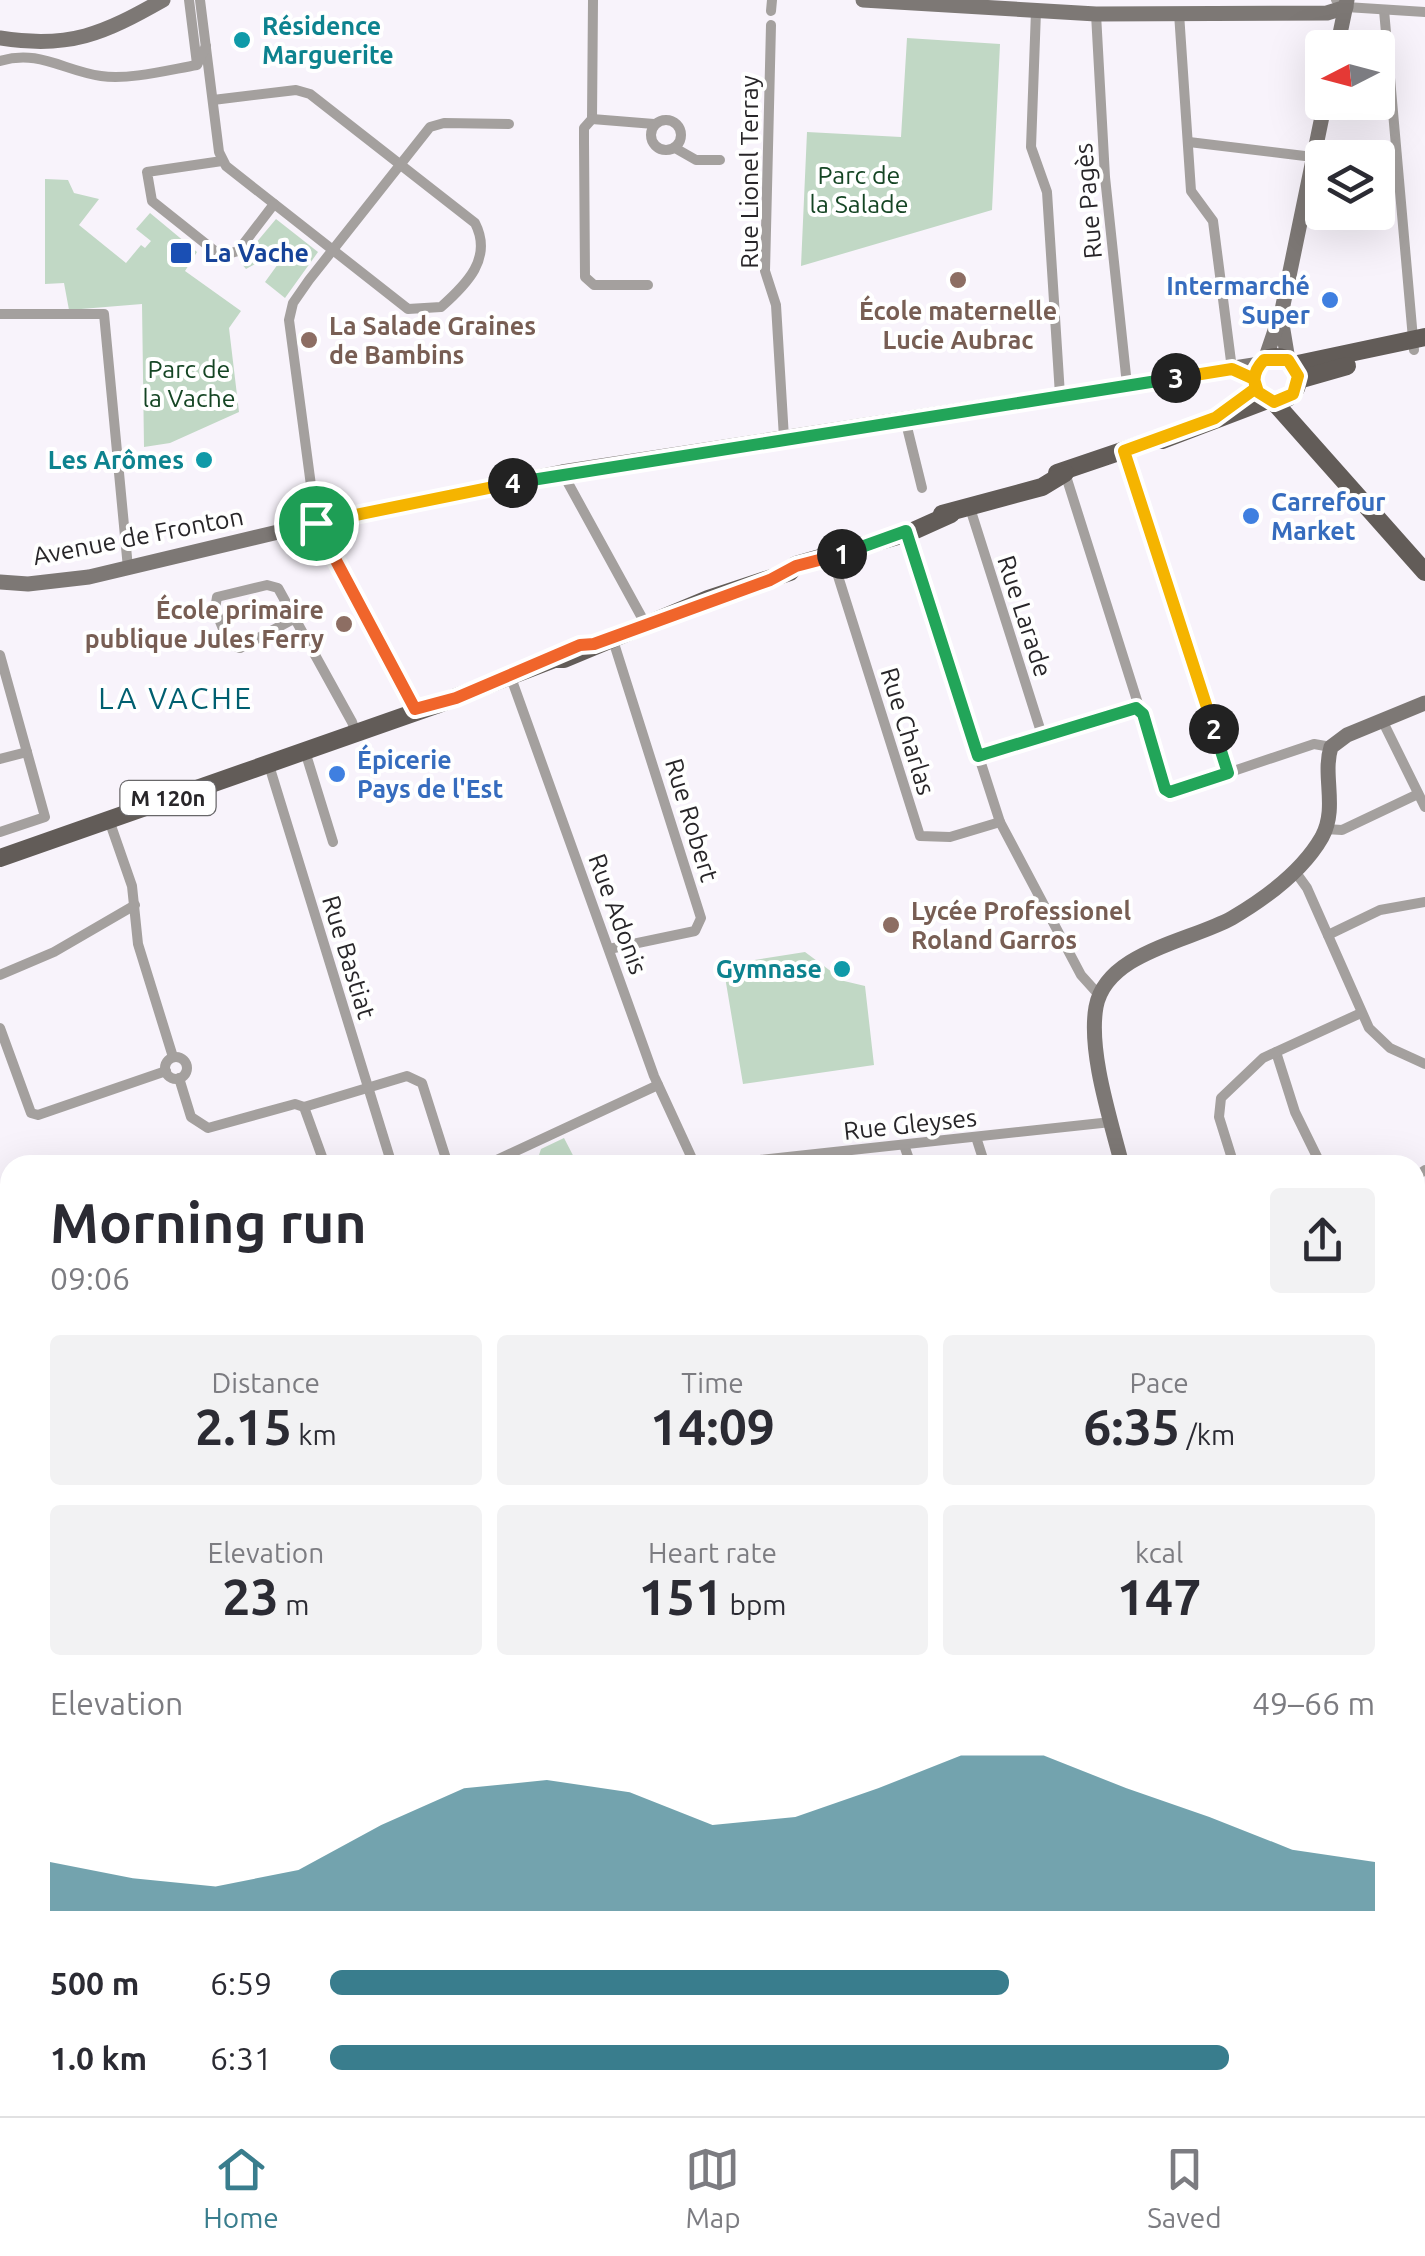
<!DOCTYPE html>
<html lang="en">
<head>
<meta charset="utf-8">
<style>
	body { margin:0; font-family:Ubuntu,sans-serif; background:#f2f2f3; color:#2b2b33; height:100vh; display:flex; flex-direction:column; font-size:38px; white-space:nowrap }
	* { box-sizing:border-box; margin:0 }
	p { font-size:32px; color:#7c7c81 }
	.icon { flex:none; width:55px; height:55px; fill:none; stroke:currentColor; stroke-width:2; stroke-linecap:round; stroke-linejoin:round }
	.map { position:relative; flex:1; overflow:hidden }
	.sheet { position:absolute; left:0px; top:1155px; width:1425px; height:962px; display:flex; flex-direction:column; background:#fff; border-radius:30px 30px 0 0; box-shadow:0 10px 40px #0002 }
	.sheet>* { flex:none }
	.needle { width:65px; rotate:264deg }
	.buttons { position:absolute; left:1305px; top:30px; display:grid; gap:20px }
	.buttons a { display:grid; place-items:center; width:90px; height:90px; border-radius:10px; background:#fff; box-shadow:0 10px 40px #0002; font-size:50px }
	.pin { position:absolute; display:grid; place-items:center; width:85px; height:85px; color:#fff; margin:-42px; border:5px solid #fff; border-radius:50%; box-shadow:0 2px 10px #0007 }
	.km { position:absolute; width:50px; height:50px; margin:-25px; border-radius:50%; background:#222; color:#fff; font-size:28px; line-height:50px; text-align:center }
	.round { display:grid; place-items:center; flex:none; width:105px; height:105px; border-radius:10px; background:#f2f2f3 }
	.headline { display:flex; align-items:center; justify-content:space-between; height:170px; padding:0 50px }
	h1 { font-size:55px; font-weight:700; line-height:75px }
	.stats { display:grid; grid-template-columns:repeat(3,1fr); gap:15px; height:170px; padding:10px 50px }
	.stats div { display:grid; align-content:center; border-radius:10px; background:#f2f2f3; text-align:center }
	.stats b { font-size:50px; font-weight:700 }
	.stats small { font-size:28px; font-weight:400 }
	.stats p { font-size:28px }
	.chart { height:280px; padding:20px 50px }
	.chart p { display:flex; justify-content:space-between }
	.chart svg { width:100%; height:180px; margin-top:10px; fill:#397d8d; opacity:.7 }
	ul { padding:0 50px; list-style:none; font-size:32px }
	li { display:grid; grid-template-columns:160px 120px 1fr; align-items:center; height:75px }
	li i { height:25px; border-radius:12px; background:#397d8d }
	.tabs { display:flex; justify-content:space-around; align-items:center; height:140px; border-top:2px solid #e1e1e2; background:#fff; font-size:28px; color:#7c7c81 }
	.tabs a { display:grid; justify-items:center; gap:5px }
	.tabs .on { color:#397d8d }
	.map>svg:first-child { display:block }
	.green { fill:#c1d8c5 }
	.water { fill:#b3e0e1 }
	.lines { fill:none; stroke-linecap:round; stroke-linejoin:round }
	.street { stroke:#a4a09e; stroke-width:10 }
	.secondary { stroke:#7d7875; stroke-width:15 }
	.primary { stroke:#625c58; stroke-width:18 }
	.highway { stroke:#4b4440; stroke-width:20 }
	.rail-casing { stroke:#89858b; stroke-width:6 }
	.rail { stroke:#fff; stroke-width:2.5; stroke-dasharray:8; stroke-linecap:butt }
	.split-1-casing { stroke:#fff; stroke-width:20 }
	.split-2-casing { stroke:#fff; stroke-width:20 }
	.split-3-casing { stroke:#fff; stroke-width:20 }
	.split-4-casing { stroke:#fff; stroke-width:20 }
	.split-5-casing { stroke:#fff; stroke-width:20 }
	.split-1 { stroke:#f0652b; stroke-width:12 }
	.split-2 { stroke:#22a559; stroke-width:12 }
	.split-3 { stroke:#f5b400; stroke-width:12 }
	.split-4 { stroke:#22a559; stroke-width:12 }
	.split-5 { stroke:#f5b400; stroke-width:12 }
	.culture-dot { fill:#0f9aa8; stroke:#fff; stroke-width:4 }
	.transit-dot { fill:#1a4fb4; stroke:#fff; stroke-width:4 }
	.education-dot { fill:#8d6e63; stroke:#fff; stroke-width:4 }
	.shop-dot { fill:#3f7fe0; stroke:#fff; stroke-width:4 }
	.labels { text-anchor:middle; stroke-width:8; stroke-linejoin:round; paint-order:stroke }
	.shield { fill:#fff; stroke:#686769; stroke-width:2.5 }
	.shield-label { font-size:22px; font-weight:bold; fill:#282629 }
	.culture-label { font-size:25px; font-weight:bold; fill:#0d838f; stroke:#fff; text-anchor:end }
	.street-label { font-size:25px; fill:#282629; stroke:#fff }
	.park-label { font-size:25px; fill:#154524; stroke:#fff }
	.transit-label { font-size:25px; font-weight:bold; fill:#164399; stroke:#fff; text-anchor:start }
	.shop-label { font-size:25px; font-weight:bold; fill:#366cbe; stroke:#fff; text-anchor:start }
	.education-label { font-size:25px; font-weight:bold; fill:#785e54; stroke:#fff; text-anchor:start }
	.quarter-label { font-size:30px; letter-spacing:2.5px; fill:#005f70; stroke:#fff }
</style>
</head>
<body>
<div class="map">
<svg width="1425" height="2116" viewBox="0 0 1425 2116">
	<rect width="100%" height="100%" fill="#f8f3fb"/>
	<g class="green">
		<path d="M907 38 1000 44 992 210 801 266 807 132 901 137Z"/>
		<path d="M45 179 68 180 74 193 99 199 79 225 126 263 141 245 145 248 151 241 136 229 150 213 197 252 185 271 241 311 229 328 239 412 170 443 144 447 142 304 69 310 64 283 45 284Z"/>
		<path d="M276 219 318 252 285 298 265 282 278 264 264 259 246 269 240 262Z"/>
		<path d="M805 952 844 981 865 986 874 1065 743 1084 723 965Z"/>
		<path d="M564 1138 578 1165H508L524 1158H538L541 1149Z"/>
	</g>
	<path class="water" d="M816 2108H895L897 2116H821Z"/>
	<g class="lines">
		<g class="street">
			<path d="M189 0 197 64"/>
			<path d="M200 0 219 152 226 166 408 309 441 307C467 284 493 258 475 223L310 94 296 90 213 100"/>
			<path d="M593 0 592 119 584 128V142L585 277 594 285H648"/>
			<path d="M1336 0 1346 7 1425 12"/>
			<path d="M1384 10 1414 350"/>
			<path d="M771 11 772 0"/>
			<path d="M1036 11 1031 147 1047 192 1060 395"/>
			<path d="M1179 13 1191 191 1213 221 1232 369"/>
			<path d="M1096 14 1105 177 1127 385"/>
			<path d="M771 25 765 271 776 305 784 438"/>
			<path d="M0 61C39 49 64 71 101 76 130 80 168 70 197 65L206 46"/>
			<path d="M592 119 654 124"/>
			<circle cx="666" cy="135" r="15"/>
			<path d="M1189 142 1313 157"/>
			<path d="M675 148 696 160H720"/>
			<path d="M222 161 147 172 152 201 221 256 238 251 274 204"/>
			<path d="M0 314H104L128 568"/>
			<path d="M905 419 922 488"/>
			<path d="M1124 451 1228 773"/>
			<path d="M562 472 646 625"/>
			<path d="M1065 473 1165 789 1171 792 1314 744 1331 747"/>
			<path d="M970 508 1042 735"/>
			<path d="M906 531 1000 822 1081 975 1099 995"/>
			<path d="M832 557 920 836 950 837 1000 822"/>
			<path d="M295 618 240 648 229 644 215 609 217 597 267 585 278 588 352 722 355 730"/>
			<path d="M0 655 45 817 0 832"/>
			<path d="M510 675 654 1076 695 1165"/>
			<path d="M415 709 316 523 289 320 293 303 309 280 430 127 444 123 509 124"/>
			<path d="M1382 720 1425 807"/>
			<path d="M304 748 333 842"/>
			<path d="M978 756 1136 708"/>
			<path d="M0 759 27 752"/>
			<path d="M268 762 392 1165"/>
			<path d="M109 820 132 886 138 944 173 1057"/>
			<path d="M1325 829 1342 830 1418 794"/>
			<path d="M1294 870 1307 888 1369 1028 1390 1048 1425 1064"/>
			<path d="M1328 935 1380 910 1425 902"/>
			<path d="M609 949 695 931 701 918 612 637"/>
			<path d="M0 975 54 952 135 905"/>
			<path d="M0 1028 31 1113 38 1115 166 1071"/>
			<path d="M1276 1052 1295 1112 1321 1165"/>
			<circle cx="176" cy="1068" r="11"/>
			<path d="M179 1078 191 1117 208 1128 295 1104 304 1107"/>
			<path d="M976 1137 985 1165"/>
			<path d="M904 1145 911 1165"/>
			<path d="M325 1165 304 1107 407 1076 422 1083 448 1165"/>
			<path d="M486 1165 658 1085"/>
			<path d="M713 1165 1111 1122"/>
			<path d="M1234 1165 1219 1117 1221 1098 1263 1058 1361 1013"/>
			<path d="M1415 1177 1425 1170"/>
			<path d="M0 1209 10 1216"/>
			<path d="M0 1626 10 1650"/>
			<path d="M1415 1641 1425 1636"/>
			<path d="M0 1795H10"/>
		</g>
		<g class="secondary">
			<path d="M863 0 1096 14 1327 13 1346 7"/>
			<path d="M0 38C70 49 103 34 163 0"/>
			<path d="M1337 48 1347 0"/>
			<path d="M1282 324 1288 360"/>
			<path d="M1265 360 1282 310 1325 102"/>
			<path d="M0 582 28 584 89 577 316 523 562 472 1260 364"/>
			<path d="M1122 1165C1111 1121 1088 1052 1096 1007 1106 952 1191 941 1232 918 1266 898 1302 872 1322 837 1338 807 1322 776 1331 747L1347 735 1425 703"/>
			<path d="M0 1965 10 1961"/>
			<path d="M0 1976H10"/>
			<path d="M131 2108 136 2116"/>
		</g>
		<g class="primary">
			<circle cx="1276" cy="379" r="22"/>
			<path d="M1293 365 1425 337"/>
			<path d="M1298 380 1347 366"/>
			<path d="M1274 402 1425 572"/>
			<path d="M1162 440 1267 400"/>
			<path d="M1057 473 1169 435"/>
			<path d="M942 514 1042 487 1065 473"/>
			<path d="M0 858 436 705 554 659H564L708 599 790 572 796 565 911 532 951 514"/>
		</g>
		<g class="highway">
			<path d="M1415 1877 1425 1879"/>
			<path d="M0 1884H10"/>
			<path d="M1415 1898 1425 1901"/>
			<path d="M0 1903H10"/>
		</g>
		<g class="rail-casing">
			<path id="rail" d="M0 1767 10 1771"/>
		</g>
		<use href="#rail" class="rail"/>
	</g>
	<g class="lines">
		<g class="split-1-casing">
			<path id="split-1" d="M316 523 415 709 456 698 580 645 594 644 770 580 796 566 842 554"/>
		</g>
		<g class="split-2-casing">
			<path id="split-2" d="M842 554 906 531 978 756 1136 708 1143 714 1165 789 1170 792 1228 773 1214 729"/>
		</g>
		<g class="split-3-casing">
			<path id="split-3" d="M1176 378 1232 369 1254 379 1258 392 1274 402 1293 394 1298 376 1288 360H1264C1256 368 1252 377 1256 388L1215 418 1124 451 1214 729"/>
		</g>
		<g class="split-4-casing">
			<path id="split-4" d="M513 483 1176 378"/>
		</g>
		<g class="split-5-casing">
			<path id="split-5" d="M316 523 513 483"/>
		</g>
		<use href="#split-1" class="split-1"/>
		<use href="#split-2" class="split-2"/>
		<use href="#split-3" class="split-3"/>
		<use href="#split-4" class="split-4"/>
		<use href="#split-5" class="split-5"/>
	</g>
	<g class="culture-dot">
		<circle cx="242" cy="40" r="10"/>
		<circle cx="204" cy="460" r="10"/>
		<circle cx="842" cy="969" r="10"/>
	</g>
	<rect class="transit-dot" x="169" y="241" width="24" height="24" rx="5"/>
	<g class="education-dot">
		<circle cx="958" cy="280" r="10"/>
		<circle cx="309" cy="340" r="10"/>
		<circle cx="344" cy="624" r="10"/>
		<circle cx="891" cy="925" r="10"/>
	</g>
	<g class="shop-dot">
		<circle cx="1330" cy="300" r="10"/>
		<circle cx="1251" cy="516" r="10"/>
		<circle cx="337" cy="774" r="10"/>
	</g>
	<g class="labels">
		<rect class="shield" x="120.5" y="781" width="95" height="34" rx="8"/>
		<g class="shield-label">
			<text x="168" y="806">M 120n</text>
		</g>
		<g class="culture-label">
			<text x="262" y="35" text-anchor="start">Résidence<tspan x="262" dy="29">Marguerite</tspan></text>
			<text x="184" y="469">Les Arômes</text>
			<text x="822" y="978">Gymnase</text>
		</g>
		<g class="street-label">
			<text transform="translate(749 172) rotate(-90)" y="9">Rue Lionel Terray</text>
			<text transform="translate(1088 201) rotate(-95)" y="9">Rue Pagès</text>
			<text transform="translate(138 536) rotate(-11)" y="9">Avenue de Fronton</text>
			<text transform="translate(1025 616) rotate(72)" y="9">Rue Larade</text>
			<text transform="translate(908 731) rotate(73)" y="9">Rue Charlas</text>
			<text transform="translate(692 820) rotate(73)" y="9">Rue Robert</text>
			<text transform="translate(618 914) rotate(70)" y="9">Rue Adonis</text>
			<text transform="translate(349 957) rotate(73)" y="9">Rue Bastiat</text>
			<text transform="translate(910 1124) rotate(-6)" y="9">Rue Gleyses</text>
		</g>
		<g class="park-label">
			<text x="859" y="184">Parc de<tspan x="859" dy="29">la Salade</tspan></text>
			<text x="189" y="378">Parc de<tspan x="189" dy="29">la Vache</tspan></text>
		</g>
		<g class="transit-label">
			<text x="204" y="262">La Vache</text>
		</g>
		<g class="shop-label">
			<text x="1310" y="295" text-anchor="end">Intermarché<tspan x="1310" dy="29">Super</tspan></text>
			<text x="1271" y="511">Carrefour<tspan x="1271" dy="29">Market</tspan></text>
			<text x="357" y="769">Épicerie<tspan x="357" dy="29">Pays de l'Est</tspan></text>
		</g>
		<g class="education-label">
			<text x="958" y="320" text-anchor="middle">École maternelle<tspan x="958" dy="29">Lucie Aubrac</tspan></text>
			<text x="329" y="335">La Salade Graines<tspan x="329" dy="29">de Bambins</tspan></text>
			<text x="324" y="619" text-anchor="end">École primaire<tspan x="324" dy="29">publique Jules Ferry</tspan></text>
			<text x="911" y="920">Lycée Professionel<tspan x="911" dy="29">Roland Garros</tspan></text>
		</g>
		<g class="quarter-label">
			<text x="176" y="709">LA VACHE</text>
		</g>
	</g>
</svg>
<div class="buttons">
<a><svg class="needle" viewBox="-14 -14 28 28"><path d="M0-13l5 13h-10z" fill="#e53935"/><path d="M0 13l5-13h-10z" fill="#7c7c81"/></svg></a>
<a><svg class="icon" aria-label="layers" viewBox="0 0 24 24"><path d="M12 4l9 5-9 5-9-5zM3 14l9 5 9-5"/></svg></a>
</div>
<div class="pin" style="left:316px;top:523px;background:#1e9e55"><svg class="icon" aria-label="arrive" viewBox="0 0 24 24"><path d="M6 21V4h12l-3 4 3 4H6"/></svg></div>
<b class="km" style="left:842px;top:554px">1</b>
<b class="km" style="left:1214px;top:729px">2</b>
<b class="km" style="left:1176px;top:378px">3</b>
<b class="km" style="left:513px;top:483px">4</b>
<section class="sheet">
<div class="headline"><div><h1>Morning run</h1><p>09:06</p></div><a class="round"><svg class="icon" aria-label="share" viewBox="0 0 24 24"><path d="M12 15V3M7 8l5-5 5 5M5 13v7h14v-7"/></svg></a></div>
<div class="stats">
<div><p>Distance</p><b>2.15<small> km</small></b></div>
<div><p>Time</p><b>14:09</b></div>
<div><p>Pace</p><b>6:35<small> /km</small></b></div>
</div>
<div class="stats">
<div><p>Elevation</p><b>23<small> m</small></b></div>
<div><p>Heart rate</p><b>151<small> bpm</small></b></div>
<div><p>kcal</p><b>147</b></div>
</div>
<div class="chart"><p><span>Elevation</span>49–66 m</p>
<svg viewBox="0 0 160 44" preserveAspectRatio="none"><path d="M0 44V32L10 36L20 38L30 34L40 23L50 14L60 12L70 15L80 23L90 21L100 14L110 6L120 6L130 14L140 21L150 29L160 32V44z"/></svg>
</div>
<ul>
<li><b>500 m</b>6:59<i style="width:65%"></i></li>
<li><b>1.0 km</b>6:31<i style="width:86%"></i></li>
</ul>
</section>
</div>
<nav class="tabs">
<a class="on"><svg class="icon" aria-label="home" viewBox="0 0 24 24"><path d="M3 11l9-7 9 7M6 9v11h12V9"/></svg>Home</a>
<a><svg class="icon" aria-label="map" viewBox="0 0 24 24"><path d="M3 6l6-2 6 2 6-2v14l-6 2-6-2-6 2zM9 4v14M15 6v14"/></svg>Map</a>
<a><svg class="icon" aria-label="saved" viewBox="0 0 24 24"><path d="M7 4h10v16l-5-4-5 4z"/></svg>Saved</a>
</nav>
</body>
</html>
